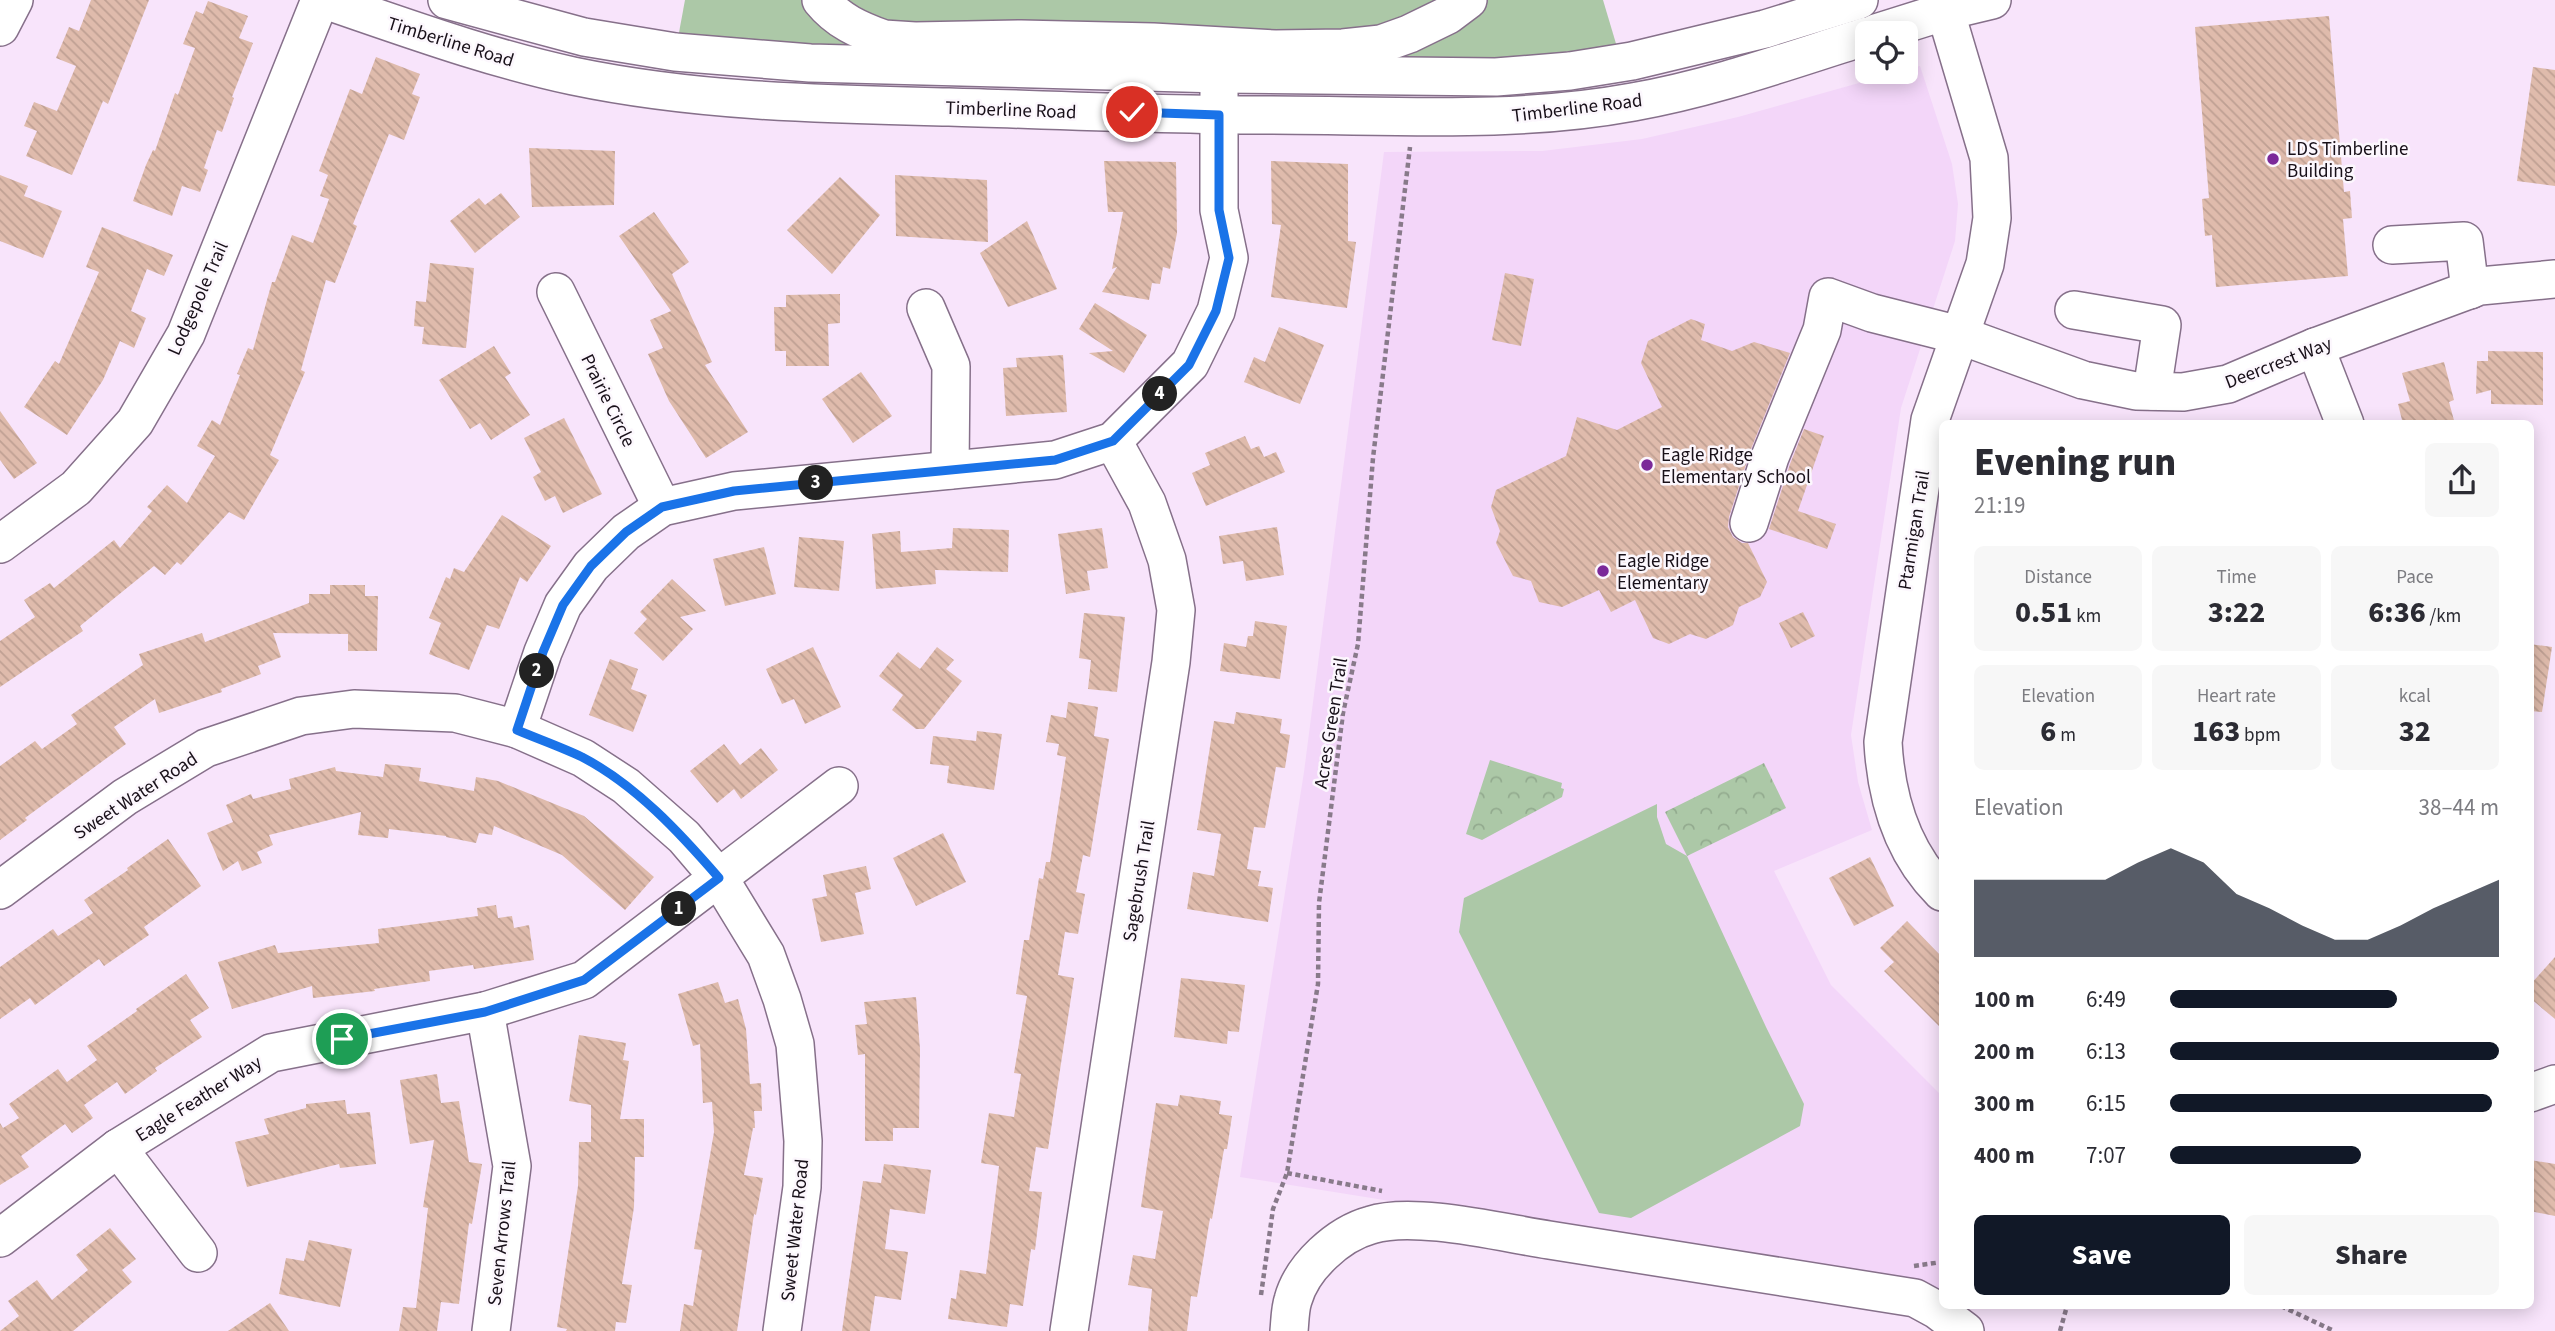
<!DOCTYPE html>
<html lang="en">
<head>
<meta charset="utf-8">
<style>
	body { margin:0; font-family:"Source Sans 3",sans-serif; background:#f7f7f7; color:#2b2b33; height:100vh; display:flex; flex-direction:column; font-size:26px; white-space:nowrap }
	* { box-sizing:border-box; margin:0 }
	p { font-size:23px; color:#7c7c81 }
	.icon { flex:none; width:38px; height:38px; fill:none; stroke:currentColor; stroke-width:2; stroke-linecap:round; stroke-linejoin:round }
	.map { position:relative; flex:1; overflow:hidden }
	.drawer { position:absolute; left:1939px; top:420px; width:595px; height:889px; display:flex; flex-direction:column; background:#fff; border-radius:10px; box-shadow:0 4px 18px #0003 }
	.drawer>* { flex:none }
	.fabs { position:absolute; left:1855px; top:21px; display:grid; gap:14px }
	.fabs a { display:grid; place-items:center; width:63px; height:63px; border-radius:10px; background:#fff; box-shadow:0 4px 18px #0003; font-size:35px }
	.pin { position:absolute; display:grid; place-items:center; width:60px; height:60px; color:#fff; margin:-30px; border:4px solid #fff; border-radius:50%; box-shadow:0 2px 7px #0007 }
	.km { position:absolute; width:35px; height:35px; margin:-18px; border-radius:50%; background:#222; color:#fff; font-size:19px; line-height:35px; text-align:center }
	.round { display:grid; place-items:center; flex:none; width:74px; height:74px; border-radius:10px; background:#f7f7f7 }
	.headline { display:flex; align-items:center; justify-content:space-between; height:119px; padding:0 35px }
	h1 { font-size:38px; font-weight:800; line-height:52px }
	.metrics { display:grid; grid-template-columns:repeat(3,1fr); gap:10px; height:119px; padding:7px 35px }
	.metrics div { display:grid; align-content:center; border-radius:10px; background:#f7f7f7; text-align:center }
	.metrics b { font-size:30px; font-weight:800 }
	.metrics small { font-size:19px; font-weight:400 }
	.metrics p { font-size:19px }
	.chart { height:196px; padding:14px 35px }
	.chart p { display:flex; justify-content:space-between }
	.chart svg { width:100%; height:126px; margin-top:7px; fill:#111827; opacity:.7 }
	.action { display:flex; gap:14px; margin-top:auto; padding:14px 35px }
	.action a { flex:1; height:80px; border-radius:10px; background:#111827; color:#fff; font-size:28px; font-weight:800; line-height:80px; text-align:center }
	.action a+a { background:#f7f7f7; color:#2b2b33 }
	ul { padding:0 35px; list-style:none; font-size:23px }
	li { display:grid; grid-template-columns:112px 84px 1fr; align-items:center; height:52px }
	li i { height:18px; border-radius:9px; background:#111827 }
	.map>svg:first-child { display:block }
	.built { fill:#f3d6f9 }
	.grass { fill:#acc8a7 }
	.park { fill:url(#park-crowns) }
	.building { fill:url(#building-back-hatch) }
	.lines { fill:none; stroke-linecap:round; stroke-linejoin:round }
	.minor-casing { stroke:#86708a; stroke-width:40 }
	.path { stroke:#887a8a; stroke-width:4.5; stroke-dasharray:5 3.5; stroke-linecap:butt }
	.minor { stroke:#fff; stroke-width:37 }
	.route-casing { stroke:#fff; stroke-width:14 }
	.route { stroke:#1a73e8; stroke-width:9 }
	.poi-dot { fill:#7b2999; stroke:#fcf7fd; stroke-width:2.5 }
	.labels { text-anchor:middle; stroke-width:5; stroke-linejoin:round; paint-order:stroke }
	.street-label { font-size:19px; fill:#181019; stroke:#fcf7fd }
	.poi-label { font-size:19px; fill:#181019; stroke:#fcf7fd; text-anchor:start }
</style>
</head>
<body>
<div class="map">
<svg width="2555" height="1331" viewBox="0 0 2555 1331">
	<defs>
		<pattern id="park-crowns" width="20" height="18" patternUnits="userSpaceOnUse" patternTransform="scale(1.75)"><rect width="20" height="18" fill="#acc8a7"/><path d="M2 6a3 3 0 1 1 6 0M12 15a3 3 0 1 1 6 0" fill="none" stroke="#93ab8f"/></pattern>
		<pattern id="building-back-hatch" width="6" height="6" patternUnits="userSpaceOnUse" patternTransform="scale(1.75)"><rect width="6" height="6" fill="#dfbbac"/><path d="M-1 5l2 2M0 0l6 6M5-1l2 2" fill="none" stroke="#bfa093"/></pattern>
	</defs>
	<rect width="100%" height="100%" fill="#f8e4fb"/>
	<path class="built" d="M1920 66 1952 164 1958 204 1955 241 1901 408 1851 735 1858 782 1872 830 1774 871 1831 985 1942 1096V1289L1240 1177 1304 772 1384 152 1542 151 1642 139 1738 117 1898 72H1906V70Z"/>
	<g class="grass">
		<path d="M685 0H1603L1617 47 1480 60 885 51 678 38Z"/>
		<path d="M1657 804V817L1666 844 1687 856 1766 1027 1804 1104 1800 1126 1631 1218 1599 1213 1459 932 1464 898Z"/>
	</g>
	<g class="park">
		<path d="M1490 760 1562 783 1561 788 1564 789 1562 797 1482 840 1466 834Z"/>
		<path d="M1764 763 1786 808 1687 856 1665 812Z"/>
	</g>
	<g class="building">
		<path d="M91 0H149L108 104 103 101 72 175 26 156 37 131 24 126 34 102 57 111 76 66 56 58 69 27 79 31Z"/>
		<path d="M208 1 248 16 239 38 253 43 232 97 234 98 222 132 217 130 204 168 208 170 200 192 182 186 172 216 133 201 146 165 153 150 155 151 175 93 178 95 195 48 183 44 196 11 203 14Z"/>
		<path d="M2329 16 2344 192 2350 191 2352 218 2343 219 2348 276 2216 287 2212 235 2205 236 2202 199 2209 198 2195 27Z"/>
		<path d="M376 57 420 74 412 94 420 97 404 140 389 134 353 224 357 226 335 283 326 280 301 370 305 372 270 455 279 460 244 520 229 512 181 565 177 562 165 575 154 566 80 626 83 631 0 687V641L35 617 24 600 50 583 54 588 114 540 120 548 152 511 147 507 167 485 187 503 215 456 197 446 212 420 220 425 240 375 237 374 248 348 253 350 272 282H275L292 235 313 243 329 199 320 196 328 175 319 171 350 89 362 94Z"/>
		<path d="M2533 67 2555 70V186L2517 181Z"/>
		<path d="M529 148 615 151 614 205 532 207Z"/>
		<path d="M1104 161 1176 162 1177 233 1170 269 1163 267 1160 284 1152 283 1149 300 1102 292 1117 267 1112 269 1123 212H1108Z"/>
		<path d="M1271 161 1348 164V241L1356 242 1347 308 1271 297 1281 225 1272 224Z"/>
		<path d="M0 175 28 186 24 196 62 211 43 258 0 241Z"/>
		<path d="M895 175 987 180 988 242 896 236Z"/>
		<path d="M840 177 880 215 832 274 787 230Z"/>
		<path d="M501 193 520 217 475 253 450 221 479 198 485 205Z"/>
		<path d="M654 212 689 262 672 274 712 362 705 365 748 432 706 458 669 401 648 354 663 348 650 320 671 311 619 236Z"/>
		<path d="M1027 221 1057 289 1008 307 980 253Z"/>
		<path d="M102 227 173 255 164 276 147 269 131 311 146 318 134 348 120 341 103 380 67 435 24 407 55 361 59 364 99 272 86 267Z"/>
		<path d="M430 263 474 268 466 348 422 344 424 327 414 326 416 301 426 302Z"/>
		<path d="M1505 273 1534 279 1521 346 1492 340Z"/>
		<path d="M840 294V323L828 324 829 366H786V351H775L774 307H786V295Z"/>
		<path d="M1095 303 1147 335 1124 373 1089 353 1113 351 1079 329Z"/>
		<path d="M1691 319 1705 324 1701 340 1732 351 1754 342 1790 353 1751 449 1729 517 1728 527 1733 537 1742 543H1748L1767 582 1760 597 1739 607 1733 625 1706 639 1690 634 1669 644 1653 638 1635 600 1611 612 1599 590 1562 607 1539 602 1531 581 1513 576 1496 543 1500 531 1491 507 1496 490 1566 456 1577 417 1617 430 1662 407 1641 363 1648 341Z"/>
		<path d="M1279 327 1324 345 1300 404 1244 382 1254 357 1265 362Z"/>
		<path d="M494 346 511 373 505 377 530 415 491 440 480 423 470 429 439 380Z"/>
		<path d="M2488 351 2543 352V405L2491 404V390L2476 394 2477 361H2488Z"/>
		<path d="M1063 355 1067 412 1006 416 1003 368 1017 367 1016 358Z"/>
		<path d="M2444 362 2454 400 2449 402 2455 424H2403L2398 404 2410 401 2402 373Z"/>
		<path d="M861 372 892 416 853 443 822 399Z"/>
		<path d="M0 411 37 463 14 479 0 460Z"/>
		<path d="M564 418 602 494 563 513 555 496 545 501 533 477 541 472 524 438Z"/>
		<path d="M1804 429 1824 436 1798 511 1836 524 1827 549 1769 529 1790 464Z"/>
		<path d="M1245 436 1251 449 1259 446 1264 457 1276 452 1285 472 1206 506 1192 473 1210 465 1205 453Z"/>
		<path d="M502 515 551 546 527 582 520 577 499 629 487 625 469 670 429 654 441 623 429 618 446 577 450 579 454 568 464 572Z"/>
		<path d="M1277 527 1284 575 1246 581 1243 561 1223 564 1219 536Z"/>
		<path d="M953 528 1009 530 1008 572 935 570 936 584 876 589 872 534 900 531 901 552 952 548Z"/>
		<path d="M1102 528 1108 568 1087 571 1090 590 1066 594 1058 534Z"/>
		<path d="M799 537 844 541 839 591 794 587Z"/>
		<path d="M764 547 776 594 725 606 713 559Z"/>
		<path d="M672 579 706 611 680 617 693 629 663 661 634 633 647 619 640 612Z"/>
		<path d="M330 585H365V596H378L377 651H348V634L273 633 281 657 258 666 261 674 221 689 222 692 159 713 155 699 114 727 126 744 25 818 27 820 0 840V766L35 741 42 749 77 724 71 715 143 665 139 654 202 633 205 642 309 603V594H330Z"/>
		<path d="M1803 612 1815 636 1791 648 1779 623Z"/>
		<path d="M1084 613 1125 617 1117 692 1088 689 1091 660 1079 658Z"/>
		<path d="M1255 621 1287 626 1280 679 1220 671 1224 643 1246 647 1248 636H1253Z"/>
		<path d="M2530 644 2552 647 2542 712 2530 711Z"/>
		<path d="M813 647 841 707 805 724 794 699 782 704 766 669Z"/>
		<path d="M937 647 954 660 946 669 962 681 924 729H916L892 710 903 695 879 676 898 652 920 669Z"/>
		<path d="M610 659 638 669 631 689 647 695 633 732 589 715Z"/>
		<path d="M1068 702 1098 707 1094 736 1109 739 1090 857 1083 855 1076 892 1085 894 1078 934 1065 932 1058 975 1074 978 1048 1149 1036 1147 1029 1191 1042 1192 1035 1250 1031 1249 1023 1306 1010 1304 1007 1327 948 1319 951 1298 956 1299 960 1270 986 1274 999 1166 981 1163 989 1113 1014 1117 1021 1074 1014 1073 1027 996 1016 994 1024 940H1029L1039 878 1043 879 1046 862H1050L1066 757 1057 755 1059 744 1046 742 1051 715 1066 718Z"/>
		<path d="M1236 712 1282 719 1280 733 1290 735 1285 768 1276 767 1265 828 1254 827 1247 869 1261 871 1258 886 1273 888 1268 922 1187 909 1193 872 1214 876 1221 834 1197 830 1214 721 1234 724Z"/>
		<path d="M977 731 1002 734 994 790 947 783 949 766 930 764 933 736 976 741Z"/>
		<path d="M724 744 740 765 761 748 778 770 741 799 734 789 717 803 690 771Z"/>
		<path d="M385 764 421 768 419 781 474 791 476 777 498 781 584 816 654 877 625 910 562 855 494 826 492 835 479 833 476 843 446 837V836L389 829 388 838 358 835 361 812 269 835 273 845 257 852 262 863 242 871 238 861 223 871 207 833 233 822 226 805 251 794 253 799 291 789 289 779 335 767 336 771 383 777Z"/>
		<path d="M943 833 966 882 916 906 893 858Z"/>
		<path d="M168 839 201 886 144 927 149 935 104 966 99 959 35 1005 30 998 0 1019V967L53 929 58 936 93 913 84 900 128 870 127 868Z"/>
		<path d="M1870 857 1894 906 1854 926 1829 878Z"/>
		<path d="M866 866 871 889 855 893 864 934 821 942 812 899 827 896 823 875Z"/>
		<path d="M496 905 498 918 512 916 514 928 529 925 534 960 474 969 473 965 429 971 430 981 374 989 375 991 313 998 312 986 232 1009 218 962 275 945 278 953 379 943 378 929 478 916 477 908Z"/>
		<path d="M1907 921 1942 957V1029L1884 971 1894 962 1880 948Z"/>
		<path d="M2555 957V1019L2530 998V985Z"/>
		<path d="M186 974 209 1008 190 1020 202 1037 155 1068 157 1071 125 1094 117 1082 84 1105 93 1118 72 1133 65 1124 21 1156 29 1167 0 1185V1123L3 1128 19 1118 9 1104 58 1069 67 1082 97 1060 87 1046 137 1011 136 1009Z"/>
		<path d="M1181 978 1245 985 1239 1032 1228 1031 1227 1044 1174 1037Z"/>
		<path d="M718 982 725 1003 738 999 746 1029 750 1084 761 1083 762 1111H754L755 1128H753L744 1175 763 1178 756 1215 754 1214 737 1331H680L684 1304 693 1306 702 1250 694 1249 714 1132 712 1102 703 1103 700 1044 693 1046 678 994Z"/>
		<path d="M916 997 920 1049 919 1128H893V1141H865V1054L858 1055 855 1025 867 1024 864 1002Z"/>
		<path d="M579 1035 626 1043 623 1060 629 1061 620 1119H644V1157H635L634 1207 622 1284 632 1285 626 1323 616 1322 615 1331H566L567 1329 557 1327 578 1186 579 1142H591V1105L569 1101Z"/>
		<path d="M437 1074 441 1103 459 1101 469 1162 482 1164 472 1224 469 1223 459 1304 441 1302 437 1331H399L403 1307 416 1308 428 1208 423 1207 434 1140 410 1144 400 1080Z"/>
		<path d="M1180 1095 1221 1101 1219 1114 1232 1116 1227 1149H1224L1212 1219 1210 1218 1197 1297 1191 1296 1187 1331H1148L1152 1289 1128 1285 1133 1255 1155 1259 1163 1211 1141 1207 1156 1103 1178 1106Z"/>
		<path d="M345 1100 347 1114 370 1112 376 1164 340 1168 339 1164 247 1187 235 1142 269 1134 264 1119 306 1108V1104Z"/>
		<path d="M2530 1160 2555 1164V1216L2530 1211Z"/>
		<path d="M884 1164 931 1170 925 1214 890 1209 885 1249 908 1252 901 1300 875 1296 870 1331H842L863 1181 881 1183Z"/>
		<path d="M110 1228 136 1259 122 1270 132 1282 73 1331H0L19 1316 8 1301 37 1280 52 1300 88 1270 76 1255Z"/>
		<path d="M309 1240 352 1249 340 1307 279 1294 286 1258 304 1261Z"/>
		<path d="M270 1303 289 1331H228Z"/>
	</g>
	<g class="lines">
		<g class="minor-casing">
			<g id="minor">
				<path d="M325 0C407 28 489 58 573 76 697 102 823 104 949 107 1057 110 1164 115 1272 115 1392 115 1514 124 1633 102 1713 88 1790 60 1867 36"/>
				<path d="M447 0 584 37 675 52 810 63 1220 74 1496 77 1570 71 1632 61 1765 29 1859 0"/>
				<path d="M821 0C838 21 859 30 884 39L915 41 1021 39 1153 42 1275 49 1343 48 1381 44 1409 34 1448 15 1468 0"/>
				<path d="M1942 0 1989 158 1992 218 1985 264 1930 420 1883 742C1886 797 1902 852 1942 892"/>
				<path d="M0 27 14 0"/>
				<path d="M1876 33 1946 11 1992 0"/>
				<path d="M2392 245 2464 241 2470 290"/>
				<path d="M556 292 662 507"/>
				<path d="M926 308 951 366 950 470"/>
				<path d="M2074 310 2162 325 2152 391"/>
				<path d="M2315 347 2345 424"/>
				<path d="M1749 523 1770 457 1822 330 1828 297 1872 313 1959 335 2083 380 2136 391 2183 392 2228 384 2315 347 2480 286 2555 279"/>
				<path d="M0 544 76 488 135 422 186 334 320 0"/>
				<path d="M517 729 543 652 563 605 591 566 626 532 662 507 734 491 1055 460 1113 441 1190 364 1216 311 1229 258 1219 210V90"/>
				<path d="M0 890 125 797 206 748 301 716 354 709 455 713 517 729 583 758 626 786 684 837 719 878 766 955 782 999 795 1044 803 1141 802 1187 782 1331"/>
				<path d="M485 1011 512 1166 491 1331"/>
				<path d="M2530 1093 2555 1084"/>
				<path d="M118 1148 198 1253"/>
				<path d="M0 1238 118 1148 271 1053 485 1011 584 980 839 786"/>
				<path d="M1069 1331 1171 662 1176 610 1167 560 1147 503 1113 441"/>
				<path d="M1289 1331C1290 1321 1290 1309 1293 1300 1302 1267 1338 1234 1371 1225 1414 1211 1503 1233 1549 1240 1671 1259 1793 1279 1915 1298L1937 1310 1965 1331"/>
			</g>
		</g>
		<g class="path">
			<path d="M1287 1173 1382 1191"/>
			<path d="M1914 1266 1942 1262"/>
			<path d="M1261 1295 1273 1209 1287 1173 1318 984 1319 903 1343 713 1358 644 1373 458 1410 147"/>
			<path d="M2281 1306 2334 1331"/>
			<path d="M2060 1331 2067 1306"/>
		</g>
		<use href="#minor" class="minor"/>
	</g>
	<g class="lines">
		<g class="route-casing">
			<path id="route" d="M342 1039 485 1012 584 980 719 878C680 833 636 785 582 757 561 747 538 739 517 730L543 652 563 605 591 566 626 532 662 507 734 491 1055 460 1113 441 1189 365 1216 311 1229 258 1219 210V115L1132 112"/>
		</g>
		<use href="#route" class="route"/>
	</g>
	<g class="poi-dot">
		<circle cx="2273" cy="159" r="7"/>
		<circle cx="1647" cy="465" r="7"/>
		<circle cx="1603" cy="571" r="7"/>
	</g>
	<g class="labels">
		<g class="street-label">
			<text transform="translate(451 41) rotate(17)" y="7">Timberline Road</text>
			<text transform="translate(1577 107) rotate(-7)" y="7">Timberline Road</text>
			<text transform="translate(1011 109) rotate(2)" y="7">Timberline Road</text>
			<text transform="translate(197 298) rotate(-66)" y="7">Lodgepole Trail</text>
			<text transform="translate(2278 362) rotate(-21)" y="7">Deercrest Way</text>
			<text transform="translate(609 400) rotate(64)" y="7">Prairie Circle</text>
			<text transform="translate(1913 530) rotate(-81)" y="7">Ptarmigan Trail</text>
			<text transform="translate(1330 723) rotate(-81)" y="7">Acres Green Trail</text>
			<text transform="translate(135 795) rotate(-33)" y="7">Sweet Water Road</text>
			<text transform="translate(1138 881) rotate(-81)" y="7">Sagebrush Trail</text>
			<text transform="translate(198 1098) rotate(-32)" y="7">Eagle Feather Way</text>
			<text transform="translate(794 1230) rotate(-84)" y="7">Sweet Water Road</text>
			<text transform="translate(501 1233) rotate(-84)" y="7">Seven Arrows Trail</text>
		</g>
		<g class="poi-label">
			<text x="2287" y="155">LDS Timberline<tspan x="2287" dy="22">Building</tspan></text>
			<text x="1661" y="461">Eagle Ridge<tspan x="1661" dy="22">Elementary School</tspan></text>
			<text x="1617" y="567">Eagle Ridge<tspan x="1617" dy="22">Elementary</tspan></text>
		</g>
	</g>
</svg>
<div class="fabs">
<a><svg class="icon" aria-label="locate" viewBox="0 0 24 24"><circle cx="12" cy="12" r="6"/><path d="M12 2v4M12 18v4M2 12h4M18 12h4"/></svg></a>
</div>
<div class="pin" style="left:342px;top:1039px;background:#1e9e55"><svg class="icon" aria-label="arrive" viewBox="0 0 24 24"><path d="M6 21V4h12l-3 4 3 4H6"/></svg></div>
<div class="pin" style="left:1132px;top:112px;background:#d93025"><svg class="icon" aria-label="check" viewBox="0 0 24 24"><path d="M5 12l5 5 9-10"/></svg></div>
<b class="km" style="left:679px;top:909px">1</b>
<b class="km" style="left:537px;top:671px">2</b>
<b class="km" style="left:816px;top:483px">3</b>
<b class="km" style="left:1160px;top:394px">4</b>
<section class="drawer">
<div class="headline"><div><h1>Evening run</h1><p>21:19</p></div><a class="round"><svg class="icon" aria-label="share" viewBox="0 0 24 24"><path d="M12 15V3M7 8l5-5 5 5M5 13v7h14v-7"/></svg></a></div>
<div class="metrics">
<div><p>Distance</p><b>0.51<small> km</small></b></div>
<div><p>Time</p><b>3:22</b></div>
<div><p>Pace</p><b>6:36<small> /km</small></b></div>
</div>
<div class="metrics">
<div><p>Elevation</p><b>6<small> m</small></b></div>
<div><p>Heart rate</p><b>163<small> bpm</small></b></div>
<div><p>kcal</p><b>32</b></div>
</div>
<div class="chart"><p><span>Elevation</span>38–44 m</p>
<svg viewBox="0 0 160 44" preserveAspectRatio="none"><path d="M0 44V17L10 17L20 17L30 17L40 17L50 11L60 6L70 11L80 22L90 27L100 33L110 38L120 38L130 33L140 27L150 22L160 17V44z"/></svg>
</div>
<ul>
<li><b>100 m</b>6:49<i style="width:69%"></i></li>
<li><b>200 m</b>6:13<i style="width:100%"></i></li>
<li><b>300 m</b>6:15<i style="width:98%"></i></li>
<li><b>400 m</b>7:07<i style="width:58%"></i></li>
</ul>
<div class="action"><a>Save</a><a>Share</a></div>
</section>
</div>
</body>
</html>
